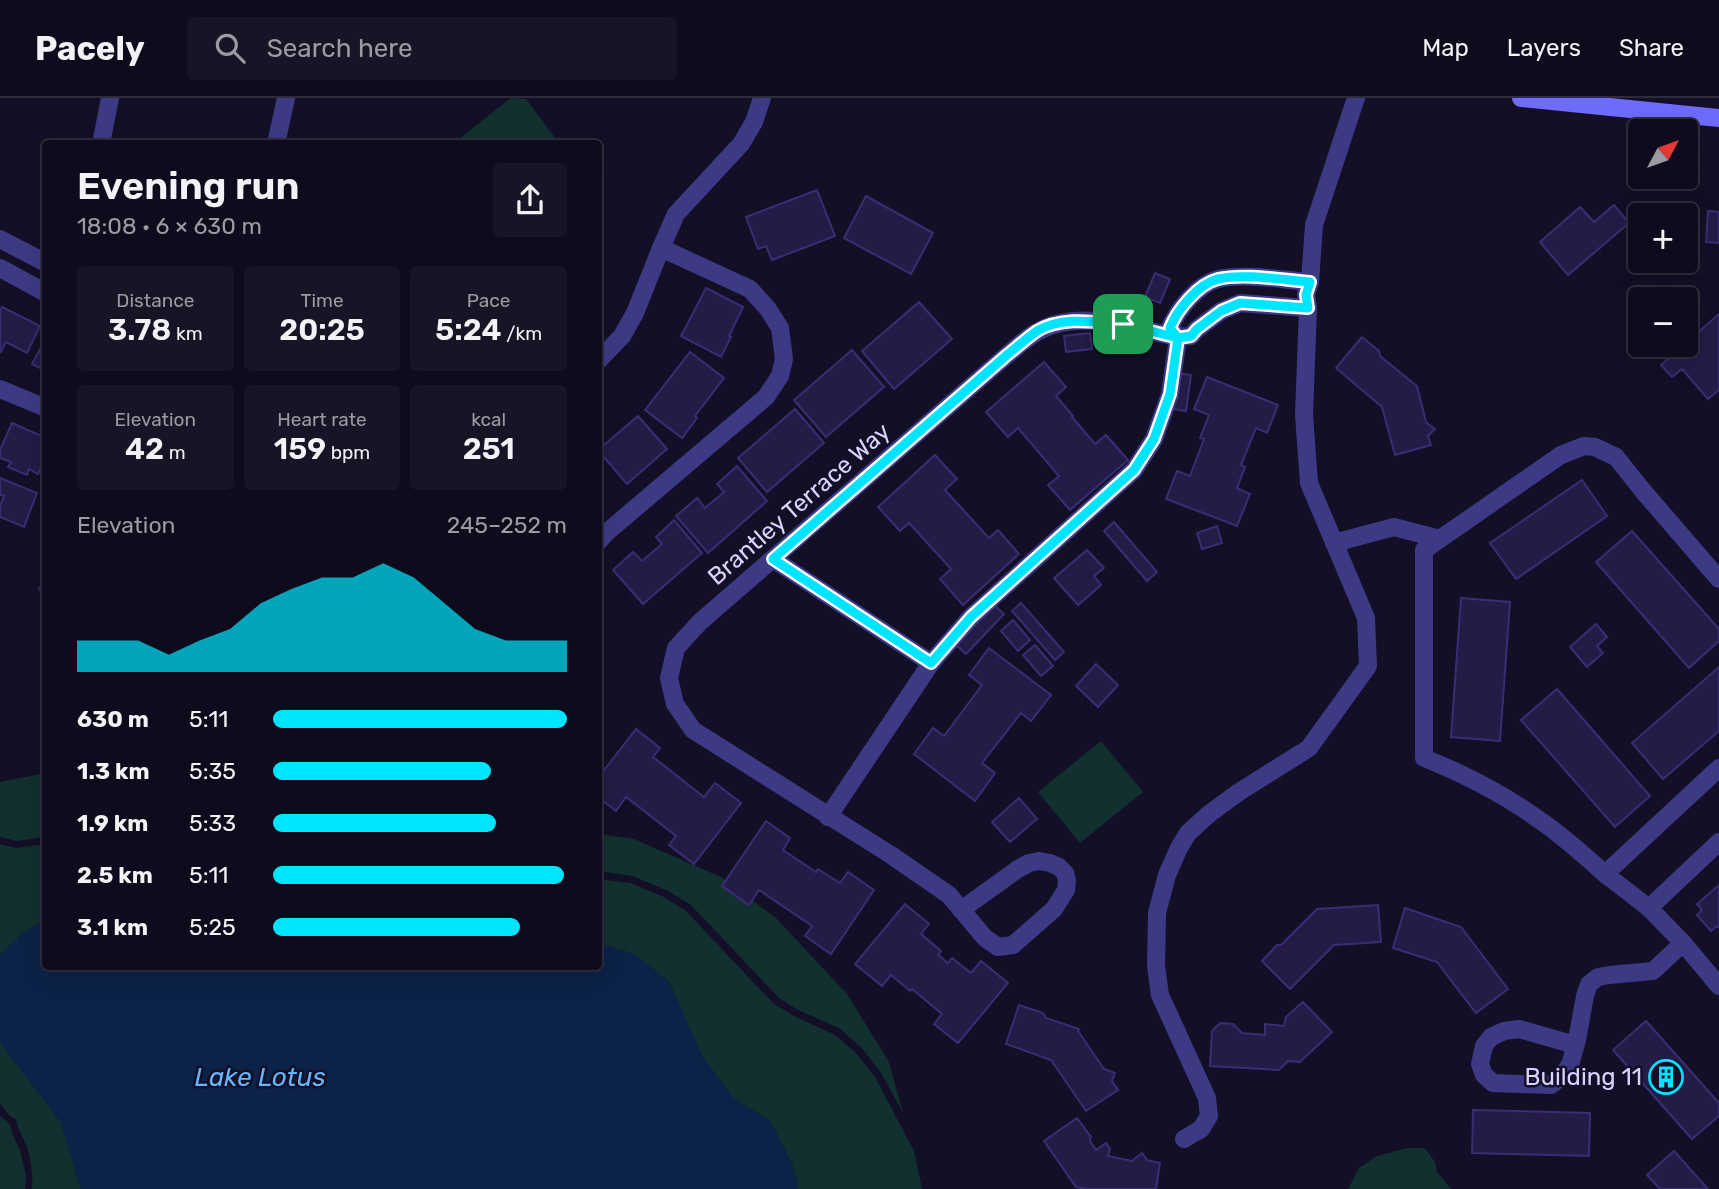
<!DOCTYPE html>
<html lang="en">
<head>
<meta charset="utf-8">
<style>
	body { margin:0; font-family:Rubik,sans-serif; background:#171425; color:#f1f3f6; height:100vh; display:flex; flex-direction:column; font-size:26px; white-space:nowrap }
	* { box-sizing:border-box; margin:0 }
	p { font-size:23px; color:#9b9ba3 }
	.icon { flex:none; width:38px; height:38px; fill:none; stroke:currentColor; stroke-width:2; stroke-linecap:round; stroke-linejoin:round }
	.map { position:relative; flex:1; overflow:hidden }
	.drawer { position:absolute; left:42px; top:42px; width:560px; height:830px; display:flex; flex-direction:column; background:#0e0b1c; border-radius:7px; box-shadow:0 7px 28px #0002,0 0 0 2px #2e2b3b }
	.drawer>* { flex:none }
	.needle { width:46px; rotate:49deg }
	.controls { position:absolute; left:1628px; top:21px; display:grid; gap:14px }
	.controls a { display:grid; place-items:center; width:70px; height:70px; border-radius:7px; background:#0e0b1c; box-shadow:0 7px 28px #0002,0 0 0 2px #2e2b3b; font-size:35px }
	.pin { position:absolute; display:grid; place-items:center; width:60px; height:60px; color:#fff; margin:-30px; border-radius:14px; box-shadow:0 4px 10px #0006 }
	.round { display:grid; place-items:center; flex:none; width:74px; height:74px; border-radius:7px; background:#171425 }
	.headline { display:flex; align-items:center; justify-content:space-between; height:119px; padding:0 35px }
	h1 { font-size:38px; font-weight:600; line-height:52px }
	.metrics { display:grid; grid-template-columns:repeat(3,1fr); gap:10px; height:119px; padding:7px 35px }
	.metrics div { display:grid; align-content:center; border-radius:7px; background:#171425; text-align:center }
	.metrics b { font-size:30px; font-weight:600 }
	.metrics small { font-size:19px; font-weight:400 }
	.metrics p { font-size:19px }
	.chart { height:196px; padding:14px 35px }
	.chart p { display:flex; justify-content:space-between }
	.chart svg { width:100%; height:126px; margin-top:7px; fill:#00e5ff; opacity:.7 }
	ul { padding:0 35px; list-style:none; font-size:23px }
	li { display:grid; grid-template-columns:112px 84px 1fr; align-items:center; height:52px }
	li i { height:18px; border-radius:9px; background:#00e5ff }
	header { display:flex; align-items:center; gap:42px; box-sizing:border-box; height:98px; padding:0 35px; background:#0e0b1c; border-bottom:2px solid #2e2b3b }
	header strong { font-size:33px }
	nav { display:flex; gap:38px; margin-inline-start:auto; font-size:24px }
	.search { width:490px; height:63px; background:#171425; display:flex; align-items:center; gap:18px; box-sizing:border-box; padding:0 24px; border-radius:7px; color:#9b9ba3; font-size:26px }
	.map>svg:first-child { display:block }
	.green { fill:#12302f }
	.water { fill:#0c2248 }
	.building { fill:#241b47; stroke:#3b2d73; stroke-width:2 }
	.lines { fill:none; stroke-linecap:round; stroke-linejoin:round }
	.street { stroke:#3d3a85; stroke-width:18 }
	.secondary { stroke:#6f6bff; stroke-width:18 }
	.route-casing { stroke:#fff; stroke-width:14 }
	.route { stroke:#00e5ff; stroke-width:9 }
	.labels { text-anchor:middle; stroke-width:5; stroke-linejoin:round; paint-order:stroke }
	.street-label { font-size:24px; fill:#d9d4ff; stroke:#130f26 }
	.poi-label { font-size:24px; fill:#d9d4ff; stroke:#130f26; text-anchor:end }
	.water-label { font-size:26px; font-style:italic; fill:#62b6ff; stroke:#130f26 }
</style>
</head>
<body>
<header>
<strong>Pacely</strong>
<div class="search"><svg class="icon" aria-label="search" viewBox="0 0 24 24"><circle cx="10" cy="10" r="6"/><path d="M15 15l6 6"/></svg>Search here</div>
<nav><a>Map</a><a>Layers</a><a>Share</a></nav>
</header>
<div class="map">
<svg width="1719" height="1091" viewBox="0 0 1719 1091">
	<rect width="100%" height="100%" fill="#130f26"/>
	<g class="green">
		<path d="M511 0 526 1 559 45H459L460 40Z"/>
		<path d="M1101 643 1143 694 1080 745 1038 694Z"/>
		<path d="M45 675V739L17 743 0 739V684Z"/>
		<path d="M599 736 634 741 723 780 776 820 847 896 889 964 903 1015 881 975 861 949 839 930 798 912 779 900 691 807 666 792 632 778 599 773Z"/>
		<path d="M0 746 16 750 45 746V821L22 836 0 857Z"/>
		<path d="M598 781 630 785 662 798 685 812 774 906 794 918 835 937 856 955 875 979 914 1053 922 1091H798L792 1066 770 1023 733 1000 702 958 669 884 634 856 599 846Z"/>
		<path d="M0 940 2 947 61 1024 81 1091H32C33 1077 31 1062 27 1049 23 1039 18 1031 16 1021L11 1019 0 1006Z"/>
		<path d="M0 1018 10 1026 12 1035 20 1053 26 1078 25 1091H0Z"/>
		<path d="M1407 1050H1425L1435 1064 1437 1074 1451 1091H1348L1359 1070 1377 1058Z"/>
	</g>
	<path class="water" d="M45 821 46 868H598L599 846 634 856 669 884 702 958 733 1000 770 1023 792 1066 798 1091H81L61 1024 2 947 0 940V857L22 836Z"/>
	<g class="building">
		<path d="M817 92 835 138 772 162 766 148 758 151 746 119Z"/>
		<path d="M866 98 933 135 911 176 844 140Z"/>
		<path d="M1614 107 1629 125 1568 177 1540 144 1580 109 1594 124Z"/>
		<path d="M1708 113 1719 114V145L1706 144Z"/>
		<path d="M1155 175 1170 181 1160 205 1145 199Z"/>
		<path d="M706 190 743 209 729 238 731 239 721 259 681 238Z"/>
		<path d="M919 204 952 241 894 291 862 253Z"/>
		<path d="M2 209 40 228 27 255 6 244 0 255V213Z"/>
		<path d="M1719 216V292L1708 301 1682 271 1672 279 1661 267Z"/>
		<path d="M1090 235 1092 251 1066 254 1064 238Z"/>
		<path d="M1362 239 1379 253 1380 258 1417 288 1426 324 1435 331 1428 338 1431 347 1395 357 1382 309 1336 270Z"/>
		<path d="M46 240V273L32 266Z"/>
		<path d="M852 252 884 289 826 339 794 302Z"/>
		<path d="M690 254 724 280 695 318 697 320 682 340 645 312Z"/>
		<path d="M1044 264 1066 289 1056 298 1073 318 1072 319 1095 346 1106 337 1128 362 1070 412 1048 387 1059 378 1018 330 1008 339 986 314Z"/>
		<path d="M1177 275 1191 277 1186 313 1172 311Z"/>
		<path d="M1207 279 1278 307 1267 335 1256 330 1241 367 1245 369 1237 390 1250 396 1237 428 1166 401 1177 373 1190 378 1204 341 1200 340 1209 317 1194 311Z"/>
		<path d="M795 311 824 345 767 394 738 360Z"/>
		<path d="M638 318 667 351 627 386 598 352Z"/>
		<path d="M12 325 46 340V359L38 376 29 371 27 377 8 369 11 364 0 360V352Z"/>
		<path d="M935 357 957 381 945 392 989 440 998 432 1019 456 963 507 940 481 951 471 909 425 900 433 878 409Z"/>
		<path d="M737 368 767 403 708 455 676 418 697 400 705 410 724 394 717 386Z"/>
		<path d="M0 380 37 395 24 429 0 419V408L4 398 0 397Z"/>
		<path d="M1582 382 1607 418 1516 481 1490 445Z"/>
		<path d="M674 422 702 455 643 506 613 472 633 454 642 463 662 446 656 439Z"/>
		<path d="M1114 424 1157 474 1147 483 1104 433Z"/>
		<path d="M1217 428 1222 445 1202 451 1197 435Z"/>
		<path d="M1632 433 1719 531V543L1689 570 1596 464Z"/>
		<path d="M1087 452 1104 470 1094 478 1101 487 1078 507 1054 480Z"/>
		<path d="M46 487V502L39 490Z"/>
		<path d="M1461 500 1510 504 1500 643 1451 639Z"/>
		<path d="M1021 505 1064 554 1055 562 1012 513Z"/>
		<path d="M994 507 1004 516 966 556 956 547Z"/>
		<path d="M1013 522 1030 542 1018 553 1001 533Z"/>
		<path d="M1596 526 1607 539 1597 548 1603 555 1587 569 1570 549Z"/>
		<path d="M1035 547 1053 568 1041 578 1023 557Z"/>
		<path d="M989 550 1051 597 1031 623 1021 615 982 665 995 675 975 703 914 656 933 630 944 638 982 587 969 577Z"/>
		<path d="M1096 566 1118 587 1098 609 1076 588Z"/>
		<path d="M1719 569V633L1663 681 1632 645Z"/>
		<path d="M1557 591 1650 698 1615 729 1521 622Z"/>
		<path d="M636 631 660 650 653 659 704 699 715 685 741 705 694 766 669 747 676 738 626 699 616 713 598 699V680Z"/>
		<path d="M1019 700 1037 721 1010 744 992 724Z"/>
		<path d="M766 723 790 740 783 752 816 774 818 771 840 785 848 774 874 792 831 856 805 838 812 828 759 792 749 807 722 788Z"/>
		<path d="M1719 787V830L1717 828 1711 833 1697 817 1702 812 1697 806Z"/>
		<path d="M905 806 929 826 921 836 941 853 938 857 948 865 952 860 971 875 981 863 1008 885 958 945 934 926 942 916 912 891 910 893 891 877 882 888 855 866Z"/>
		<path d="M1378 807 1381 844 1334 847 1290 891 1262 863 1277 847H1281L1317 811Z"/>
		<path d="M1405 810 1461 829 1508 891 1476 915 1437 864 1393 850Z"/>
		<path d="M1303 904 1332 934 1300 964 1288 963 1279 972 1210 968 1212 933 1220 925 1233 926 1242 935 1265 937V926L1284 928 1286 919Z"/>
		<path d="M1019 907 1043 915 1046 920 1079 931 1078 933 1104 971 1115 975 1112 983 1118 992 1086 1013 1051 962 1006 946Z"/>
		<path d="M1646 923 1719 1005V1018L1692 1041 1613 952Z"/>
		<path d="M1473 1012 1590 1015 1589 1058 1472 1055Z"/>
		<path d="M1077 1020 1091 1039 1090 1043 1096 1052 1106 1045 1110 1051 1108 1058 1132 1063 1142 1055 1147 1062 1160 1065 1156 1091H1086L1076 1089 1044 1043Z"/>
		<path d="M1674 1053 1708 1091H1660L1647 1077Z"/>
	</g>
	<g class="lines">
		<g class="street">
			<path d="M101 46 110 0"/>
			<path d="M276 46 286 0"/>
			<path d="M0 141 46 165"/>
			<path d="M0 170 46 195"/>
			<path d="M598 263 622 238 635 215 661 150 676 116 741 46 754 24 762 0"/>
			<path d="M0 291 46 310"/>
			<path d="M598 444 606 435 766 299 780 278 784 261 780 230 768 211 750 191 661 150"/>
			<path d="M1334 445 1394 429 1440 441"/>
			<path d="M773 461 931 565"/>
			<path d="M1719 481 1643 393 1616 359 1595 349 1584 348 1561 357 1424 452V660C1464 676 1503 696 1538 721 1562 737 1584 757 1605 776L1719 670"/>
			<path d="M828 719 931 565 971 519 1134 372 1154 341 1170 296 1178 240 1170 230C1177 212 1198 186 1218 181 1243 175 1284 182 1310 184"/>
			<path d="M1719 744 1649 810 1683 845 1719 888"/>
			<path d="M1605 776 1649 810"/>
			<path d="M961 812 1018 771 1029 765 1039 763 1050 765 1059 769 1065 775 1067 782 1066 792 1054 811 1013 847 998 849 985 840 949 797 891 757 693 632 675 606 669 580 676 550 700 524 1007 257C1017 249 1026 240 1037 234 1066 217 1107 222 1138 230 1156 234 1173 240 1191 238L1197 231 1221 213 1240 205 1308 210"/>
			<path d="M1575 947 1519 931 1504 933 1491 939 1484 948 1480 966 1484 977 1493 985 1551 987 1561 979 1570 967 1577 942 1585 898 1589 886 1598 879 1609 877 1653 873 1683 845"/>
			<path d="M1184 1041 1201 1031 1209 1018 1207 1000 1160 897 1156 868 1157 815 1167 777 1179 750 1188 735 1209 716 1239 694 1309 650 1368 568 1366 520 1309 385 1304 317 1308 210 1306 196 1310 184 1314 127 1356 0"/>
		</g>
		<path class="secondary" d="M1521 0 1719 20"/>
	</g>
	<g class="lines">
		<g class="route-casing">
			<path id="route" d="M1123 226C1095 224 1063 218 1037 233 1027 240 1017 249 1007 257L773 461 931 565 971 519 1134 372 1154 341 1170 296 1178 240 1191 238 1197 231 1221 213 1240 205 1308 210 1306 197 1310 184C1284 182 1243 175 1218 181 1198 186 1177 212 1170 230L1178 240 1123 226"/>
		</g>
		<use href="#route" class="route"/>
	</g>
	<defs>
		<g id="building-ring" transform="scale(1.75)"><circle r="9.5" fill="#130f26" stroke="#00e5ff" stroke-width="1.5"/><path d="M-4-6H4V6H1V3H-1V6H-4ZM-2.5-4.3h1.7v1.8h-1.7ZM.8-4.3h1.7v1.8H.8ZM-2.5-1h1.7V.8h-1.7ZM.8-1h1.7V.8H.8Z" fill="#00e5ff"/></g>
	</defs>
	<g fill-rule="evenodd">
		<use href="#building-ring" x="1666" y="979"/>
	</g>
	<g class="labels">
		<g class="street-label">
			<text transform="translate(799 406) rotate(-41)" y="8">Brantley Terrace Way</text>
		</g>
		<g class="poi-label">
			<text x="1642" y="987">Building 11</text>
		</g>
		<g class="water-label">
			<text x="260" y="988">Lake Lotus</text>
		</g>
	</g>
</svg>
<div class="controls">
<a><svg class="needle" viewBox="-14 -14 28 28"><path d="M0-13l5 13h-10z" fill="#e53935"/><path d="M0 13l5-13h-10z" fill="#9b9ba3"/></svg></a>
<a>+</a>
<a>−</a>
</div>
<div class="pin" style="left:1123px;top:226px;background:#1e9e55"><svg class="icon" aria-label="arrive" viewBox="0 0 24 24"><path d="M6 21V4h12l-3 4 3 4H6"/></svg></div>
<section class="drawer">
<div class="headline"><div><h1>Evening run</h1><p>18:08 · 6 × 630 m</p></div><a class="round"><svg class="icon" aria-label="share" viewBox="0 0 24 24"><path d="M12 15V3M7 8l5-5 5 5M5 13v7h14v-7"/></svg></a></div>
<div class="metrics">
<div><p>Distance</p><b>3.78<small> km</small></b></div>
<div><p>Time</p><b>20:25</b></div>
<div><p>Pace</p><b>5:24<small> /km</small></b></div>
</div>
<div class="metrics">
<div><p>Elevation</p><b>42<small> m</small></b></div>
<div><p>Heart rate</p><b>159<small> bpm</small></b></div>
<div><p>kcal</p><b>251</b></div>
</div>
<div class="chart"><p><span>Elevation</span>245–252 m</p>
<svg viewBox="0 0 160 44" preserveAspectRatio="none"><path d="M0 44V33L10 33L20 33L30 38L40 33L50 29L60 20L70 15L80 11L90 11L100 6L110 11L120 20L130 29L140 33L150 33L160 33V44z"/></svg>
</div>
<ul>
<li><b>630 m</b>5:11<i style="width:100%"></i></li>
<li><b>1.3 km</b>5:35<i style="width:74%"></i></li>
<li><b>1.9 km</b>5:33<i style="width:76%"></i></li>
<li><b>2.5 km</b>5:11<i style="width:99%"></i></li>
<li><b>3.1 km</b>5:25<i style="width:84%"></i></li>
</ul>
</section>
</div>
</body>
</html>
